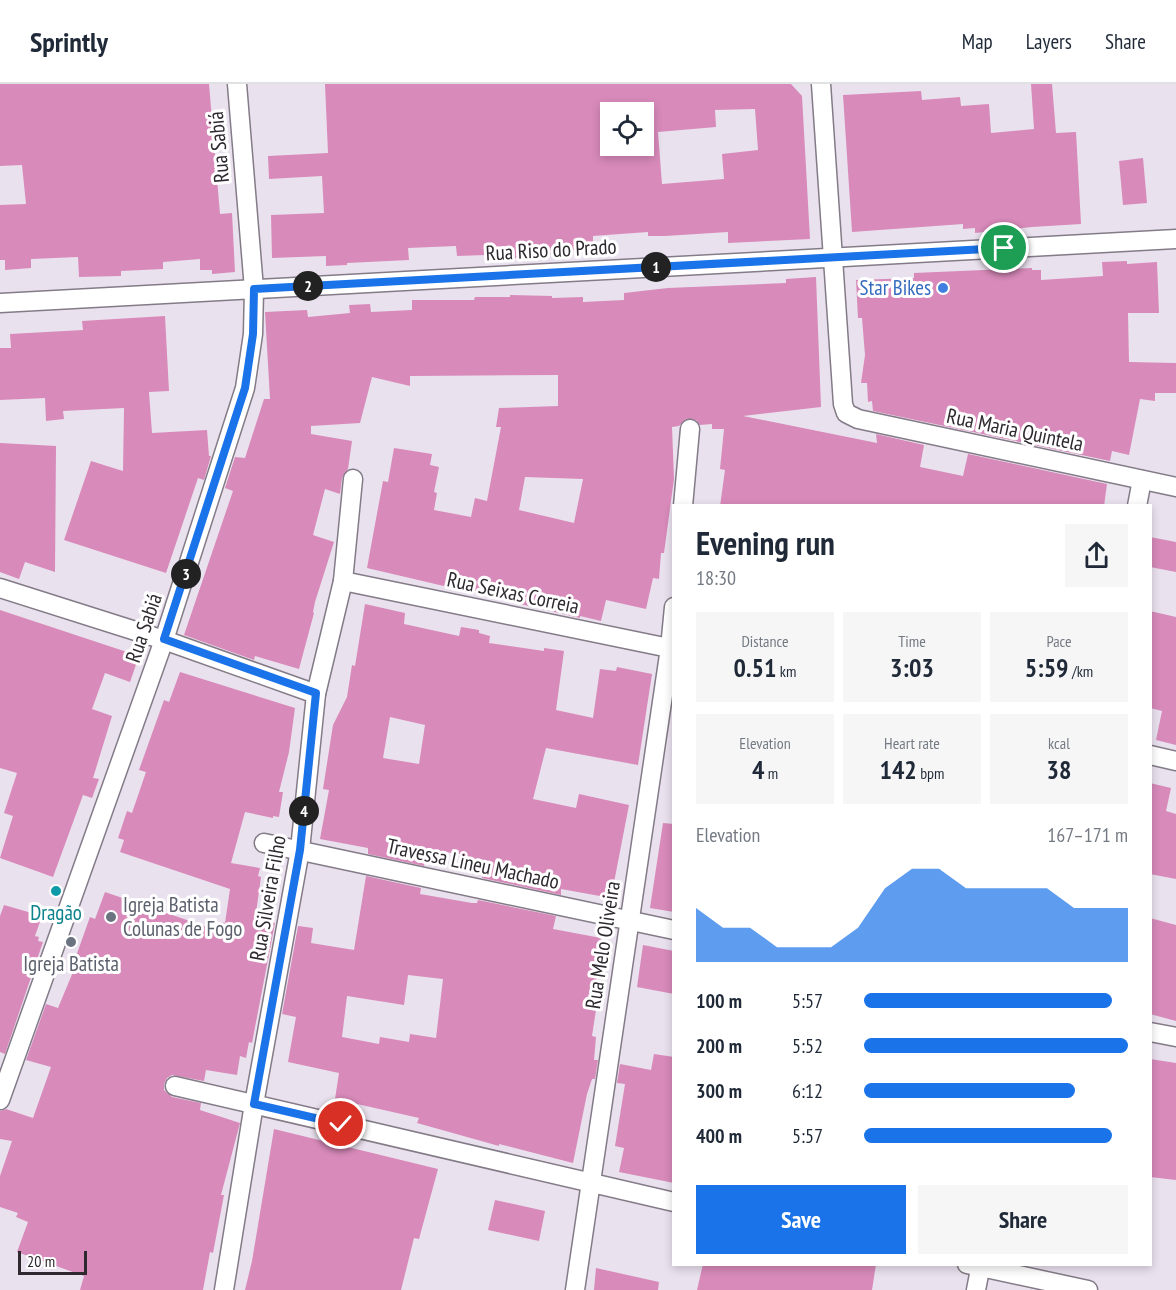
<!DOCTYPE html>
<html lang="en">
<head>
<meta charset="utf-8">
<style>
	body { margin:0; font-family:"PT Sans Narrow",sans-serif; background:#f6f6f7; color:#1f2937; height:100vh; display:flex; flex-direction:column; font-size:22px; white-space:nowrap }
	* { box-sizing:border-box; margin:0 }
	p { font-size:20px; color:#747a83 }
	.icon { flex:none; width:33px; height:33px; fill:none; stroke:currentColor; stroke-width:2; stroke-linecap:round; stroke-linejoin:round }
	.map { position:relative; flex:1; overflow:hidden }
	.drawer { position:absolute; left:672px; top:420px; width:480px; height:762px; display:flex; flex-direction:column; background:#fff; border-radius:0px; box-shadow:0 3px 9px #0003 }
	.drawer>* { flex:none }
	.controls { position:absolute; left:600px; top:18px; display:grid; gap:12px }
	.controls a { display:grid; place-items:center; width:54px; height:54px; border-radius:0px; background:#fff; box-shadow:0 3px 9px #0003; font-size:30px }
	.scale { position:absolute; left:18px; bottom:15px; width:69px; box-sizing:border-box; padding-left:6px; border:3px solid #2d292e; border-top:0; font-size:16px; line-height:21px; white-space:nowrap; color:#2d292e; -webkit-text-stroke:4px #fff; paint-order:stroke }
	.pin { position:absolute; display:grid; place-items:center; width:51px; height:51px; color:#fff; margin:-26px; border:3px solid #fff; border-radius:50%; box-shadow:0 2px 6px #0007 }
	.km { position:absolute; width:30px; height:30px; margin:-15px; border-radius:50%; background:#222; color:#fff; font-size:16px; line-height:30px; text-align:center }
	.round { display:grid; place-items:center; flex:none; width:63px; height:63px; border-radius:0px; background:#f6f6f7 }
	.summary { display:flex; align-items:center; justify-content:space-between; height:102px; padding:0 24px }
	h1 { font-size:33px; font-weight:800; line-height:45px }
	.figures { display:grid; grid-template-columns:repeat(3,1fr); gap:9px; height:102px; padding:6px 24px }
	.figures div { display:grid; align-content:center; border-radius:0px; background:#f6f6f7; text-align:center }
	.figures b { font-size:26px; font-weight:800 }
	.figures small { font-size:16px; font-weight:400 }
	.figures p { font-size:16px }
	.chart { height:168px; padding:12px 24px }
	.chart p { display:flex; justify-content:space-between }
	.chart svg { width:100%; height:108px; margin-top:6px; fill:#1a73e8; opacity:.7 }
	.cta { display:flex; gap:12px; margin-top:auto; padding:12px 24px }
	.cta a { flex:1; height:69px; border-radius:0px; background:#1a73e8; color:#fff; font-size:24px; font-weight:800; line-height:69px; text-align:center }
	.cta a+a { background:#f6f6f7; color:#1f2937 }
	ul { padding:0 24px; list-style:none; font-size:20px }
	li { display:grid; grid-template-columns:96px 72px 1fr; align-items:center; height:45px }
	li i { height:15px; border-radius:8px; background:#1a73e8 }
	header { display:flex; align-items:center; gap:36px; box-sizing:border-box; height:84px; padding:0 30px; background:#fff; border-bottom:2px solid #e0e1e3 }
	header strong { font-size:28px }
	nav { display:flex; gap:33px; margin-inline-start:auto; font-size:21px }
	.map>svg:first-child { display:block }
	.building { fill:#d88aba; fill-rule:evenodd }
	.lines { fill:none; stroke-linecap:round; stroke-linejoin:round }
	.minor-casing { stroke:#837b87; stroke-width:21 }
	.minor { stroke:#fff; stroke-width:18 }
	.route-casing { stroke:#fff; stroke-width:12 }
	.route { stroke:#1a73e8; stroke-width:8 }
	.shop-dot { fill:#3f7fe0; stroke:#fff; stroke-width:2 }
	.culture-dot { fill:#0f9aa8; stroke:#fff; stroke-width:2 }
	.worship-dot { fill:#6b7280; stroke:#fff; stroke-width:2 }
	.labels { text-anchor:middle; stroke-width:6; stroke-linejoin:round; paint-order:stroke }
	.street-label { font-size:21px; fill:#2d292e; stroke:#fff }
	.shop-label { font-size:21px; fill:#366cbe; stroke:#fff; text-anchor:end }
	.worship-label { font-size:21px; fill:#5b616d; stroke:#fff; text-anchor:start }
	.culture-label { font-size:21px; fill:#0d838f; stroke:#fff }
</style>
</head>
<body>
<header>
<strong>Sprintly</strong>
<nav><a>Map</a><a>Layers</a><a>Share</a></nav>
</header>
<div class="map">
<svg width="1176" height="1206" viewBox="0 0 1176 1206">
	<rect width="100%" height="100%" fill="#eae1ee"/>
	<g class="building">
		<path d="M0 0H209L220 130 232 129 235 188 212 190V186H200V175L163 178V185L121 187V192L79 193 78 173 31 175V184L5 186V176H0V121L26 120 22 81 0 82Z"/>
		<path d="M325 0H791L802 12 810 155 728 159V148L665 152H648V148L593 152V165L558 167V170L522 174 485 175V171L457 172 456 162 408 164 409 176 347 179V181L326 182V172L272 174 271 131 324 129 322 92 269 95 268 72 328 69ZM755 25 758 66 722 70 724 95 662 100 658 48 716 43 715 26ZM610 28H644V62H610Z"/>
		<path d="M1031 0H1052L1056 49 1076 48 1081 140 1032 143 975 149V144L963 145V140L852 148 843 11 921 7 922 16 960 13 961 22 989 20 991 49 1034 45Z"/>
		<path d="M1143 74 1147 119 1123 121 1119 77Z"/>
		<path d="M1127 177V180L1157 178 1159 229H1128L1129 278 1176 279V309H1155V317L1140 315 1129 371 1112 367 1110 377 873 327 872 317 868 318 867 299H861L865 271 862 234H858L856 196 914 194V189L1032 184V186H1041V196L1103 192 1102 178Z"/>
		<path d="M816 193 821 323 743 332 877 359 876 350 924 361 920 383 963 392 968 370 1107 400 1104 422H720L725 386 720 385 724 345H712V340L700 341 696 336 686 335 679 342 672 343 674 395 664 469H661L659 495 653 494 646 525 606 516 601 537 580 532V534L367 484 383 397 388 398 394 364 432 370 430 381 439 383 434 408 437 409 434 426 471 433 475 414 487 417 501 343H496L499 324 558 322V291L410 292V302L372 293 360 339 311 342V350L352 357 348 385 342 394 340 410 325 405 313 451 334 458 315 518 313 528 314 529 299 585 255 572 254 576 184 551 233 407 225 404 235 373 245 374 264 315H270L265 228 307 226 308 233 350 229 349 221 370 220 371 228 412 226V216H474L475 213H510V211L552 212V214L583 213V218L624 216V209L668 204 786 199V195ZM525 393 583 395 574 439 519 426Z"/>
		<path d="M165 232 169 307 149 308 152 349 207 346 209 372H211L204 396 198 394 166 489 64 456 91 377 123 387 124 324 63 327 64 335 46 337 45 314 0 316V264H11L10 250 83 246 82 237Z"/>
		<path d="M0 359 56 362 55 488 25 478 19 495 0 488Z"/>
		<path d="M1150 453 1176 458V488L1150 483Z"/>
		<path d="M365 520 405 529 404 540 459 552 461 543 479 546V549L490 552 489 559 544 567V564L564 567 556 626 593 634 600 585 616 587 617 583 652 590 638 681 546 664 533 715 576 724 579 710 629 721 611 814 561 805V811L482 794 484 782 464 778 465 771 427 765 424 782 368 770V764L320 755 329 706 323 705 333 641 347 613 352 581 355 582ZM390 633 425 641 419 680 383 674Z"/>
		<path d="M0 526 139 572 130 598 105 589 92 625 112 632 93 694 99 695 92 714 83 711 53 793 0 774 13 732 4 729 17 689 0 684Z"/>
		<path d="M1150 527 1176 533V661L1156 656 1162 627 1150 624Z"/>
		<path d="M180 588 295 624 289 668 279 708H283L279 733 273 732V734L245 728 231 779 260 784 258 792 261 793 255 836 275 839 252 959 249 958 246 974 240 972 237 991 206 986 204 997 172 991 167 994 164 1000V1006L172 1013 201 1019 200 1026 240 1039 221 1111H224L213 1169 210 1168 203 1206H80L84 1192 17 1168 28 1138 16 1133 18 1129 0 1123V1092L12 1057 0 1055V1027L6 1025 33 1034 51 983 26 976 46 920 58 924 78 876 75 875 90 833 95 835 105 808 219 847 221 838 225 839 230 805 120 768 124 756 118 754 127 727 132 729 146 688 139 686 164 616 169 618Z"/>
		<path d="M1150 699 1171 704 1166 727 1176 730V795L1150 790Z"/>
		<path d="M663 739 674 740V828L650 824Z"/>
		<path d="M366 792 421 804 420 810 472 819H477L478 816 556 832 553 845 601 854 603 859 594 912 598 913 592 952 596 953 594 976H598L595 995H592L587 1010 573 1079 499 1060V1062L417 1039 419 1034 335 1015 339 989 288 978 296 933 282 930 298 842 313 844 311 859 354 866ZM408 891 443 895 436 954 410 950 409 958 380 953 379 960 342 953 347 912 404 921Z"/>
		<path d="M4 821 42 832 35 852 39 853 38 857 43 858 5 970 0 968V832Z"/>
		<path d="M1150 834 1176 841V937L1150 930Z"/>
		<path d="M643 861 674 867V910L637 903Z"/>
		<path d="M654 970 674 973V1099L619 1088 624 1064 615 1062 625 1000 617 999 620 980 651 986Z"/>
		<path d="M1150 975 1176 979V1096L1150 1093Z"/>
		<path d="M274 1045 438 1085 419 1155 414 1154 401 1206H245L252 1177Z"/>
		<path d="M495 1116 545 1127 539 1157 488 1146Z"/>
		<path d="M703 1180H876L872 1206H697Z"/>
		<path d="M596 1184 659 1198 658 1206H594Z"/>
	</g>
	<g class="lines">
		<g class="minor-casing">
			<g id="minor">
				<path d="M821 0 843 320 846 329 858 335 1176 403"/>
				<path d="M0 219 1176 155"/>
				<path d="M683 422 690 345"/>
				<path d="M1137 422 1142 396"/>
				<path d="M343 497 674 565"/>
				<path d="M0 504 164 556 316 610"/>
				<path d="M1150 671 1176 677"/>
				<path d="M264 759 674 846"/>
				<path d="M1150 948 1176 953"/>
				<path d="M175 1002 674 1118"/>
				<path d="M0 1016 164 556 245 304 253 250 254 205 237 0"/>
				<path d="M967 1180 1088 1206"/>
				<path d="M224 1206 254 1020 300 766 316 610 343 497 353 395"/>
				<path d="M575 1206 670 564 674 523"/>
				<path d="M976 1206 981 1180"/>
			</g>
		</g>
		<use href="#minor" class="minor"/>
	</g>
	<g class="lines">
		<g class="route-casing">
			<path id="route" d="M341 1040 254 1020 300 766 316 609 164 555 245 304 253 250 254 205 1004 164"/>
		</g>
		<use href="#route" class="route"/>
	</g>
	<circle class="shop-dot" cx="943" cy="204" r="6"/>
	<circle class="culture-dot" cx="56" cy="807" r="6"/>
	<g class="worship-dot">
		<circle cx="111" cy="833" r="6"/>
		<circle cx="71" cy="858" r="6"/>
	</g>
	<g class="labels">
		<g class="street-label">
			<text transform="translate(219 63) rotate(-95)" y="7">Rua Sabiá</text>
			<text transform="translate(551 166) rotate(-3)" y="7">Rua Riso do Prado</text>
			<text transform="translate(1015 346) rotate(12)" y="7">Rua Maria Quintela</text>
			<text transform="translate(513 509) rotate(12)" y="7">Rua Seixas Correia</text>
			<text transform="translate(144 544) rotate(-71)" y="7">Rua Sabiá</text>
			<text transform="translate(473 780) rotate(12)" y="7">Travessa Lineu Machado</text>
			<text transform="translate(268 814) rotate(-80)" y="7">Rua Silveira Filho</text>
			<text transform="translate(603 861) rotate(-81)" y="7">Rua Melo Oliveira</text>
		</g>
		<g class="shop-label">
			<text x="931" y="211">Star Bikes</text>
		</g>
		<g class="worship-label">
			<text x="123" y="828">Igreja Batista<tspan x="123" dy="24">Colunas de Fogo</tspan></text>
			<text x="71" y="887" text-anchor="middle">Igreja Batista</text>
		</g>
		<g class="culture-label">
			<text x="56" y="836">Dragão</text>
		</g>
	</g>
</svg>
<div class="controls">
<a><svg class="icon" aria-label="locate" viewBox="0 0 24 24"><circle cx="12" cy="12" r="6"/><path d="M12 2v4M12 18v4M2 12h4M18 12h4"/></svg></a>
</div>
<div class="scale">20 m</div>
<div class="pin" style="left:1004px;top:164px;background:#1e9e55"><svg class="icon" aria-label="arrive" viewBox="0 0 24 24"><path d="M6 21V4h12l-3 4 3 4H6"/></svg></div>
<div class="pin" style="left:341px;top:1040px;background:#d93025"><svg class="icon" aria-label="check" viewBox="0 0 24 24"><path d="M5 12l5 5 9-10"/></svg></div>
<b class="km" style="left:656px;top:183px">1</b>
<b class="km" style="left:308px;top:202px">2</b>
<b class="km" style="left:186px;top:490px">3</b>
<b class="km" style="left:304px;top:727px">4</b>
<section class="drawer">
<div class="summary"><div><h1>Evening run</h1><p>18:30</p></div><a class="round"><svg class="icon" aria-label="share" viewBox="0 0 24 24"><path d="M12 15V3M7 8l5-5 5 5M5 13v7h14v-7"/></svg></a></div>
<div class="figures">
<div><p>Distance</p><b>0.51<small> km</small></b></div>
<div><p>Time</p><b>3:03</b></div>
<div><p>Pace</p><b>5:59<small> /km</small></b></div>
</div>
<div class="figures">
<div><p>Elevation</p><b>4<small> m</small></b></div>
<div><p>Heart rate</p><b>142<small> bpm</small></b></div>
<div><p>kcal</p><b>38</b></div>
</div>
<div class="chart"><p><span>Elevation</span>167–171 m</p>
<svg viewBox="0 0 160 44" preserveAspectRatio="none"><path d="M0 44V22L10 30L20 30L30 38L40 38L50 38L60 30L70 14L80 6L90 6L100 14L110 14L120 14L130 14L140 22L150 22L160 22V44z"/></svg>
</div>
<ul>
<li><b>100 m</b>5:57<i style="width:94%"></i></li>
<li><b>200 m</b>5:52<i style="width:100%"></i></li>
<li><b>300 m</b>6:12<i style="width:80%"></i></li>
<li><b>400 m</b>5:57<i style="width:94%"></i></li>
</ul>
<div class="cta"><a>Save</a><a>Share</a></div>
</section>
</div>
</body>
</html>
